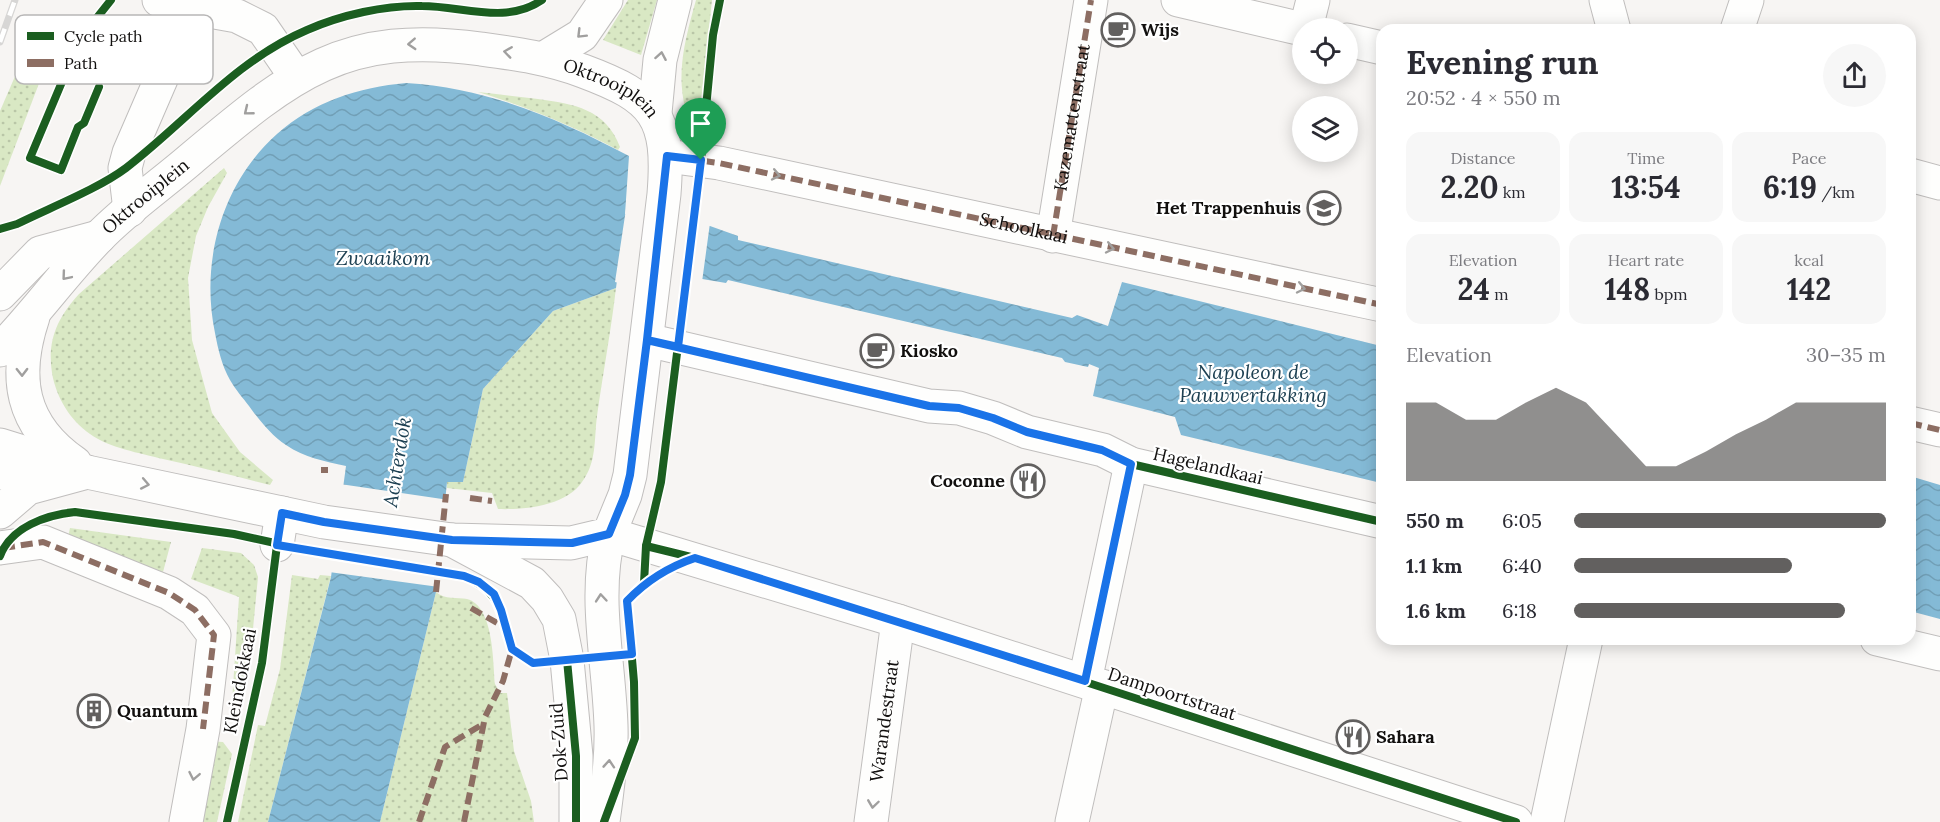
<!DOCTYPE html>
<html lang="en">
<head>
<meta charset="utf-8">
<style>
	body { margin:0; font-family:Lora,serif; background:#f7f7f7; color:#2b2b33; height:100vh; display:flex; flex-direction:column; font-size:22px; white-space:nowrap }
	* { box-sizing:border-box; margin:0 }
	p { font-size:20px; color:#7c7c81 }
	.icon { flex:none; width:33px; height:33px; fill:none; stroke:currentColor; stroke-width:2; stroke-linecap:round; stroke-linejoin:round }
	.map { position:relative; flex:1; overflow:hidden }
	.side { position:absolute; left:1376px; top:24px; width:540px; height:621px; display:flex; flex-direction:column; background:#fff; border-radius:18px; box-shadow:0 3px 15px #0003 }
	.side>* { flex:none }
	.buttons { position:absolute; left:1292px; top:18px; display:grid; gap:12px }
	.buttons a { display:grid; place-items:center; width:66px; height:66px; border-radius:50%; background:#fff; box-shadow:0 3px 15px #0003; font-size:30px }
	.pin { position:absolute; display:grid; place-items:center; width:51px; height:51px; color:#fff; margin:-62px -26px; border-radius:50% 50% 50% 0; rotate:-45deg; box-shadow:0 0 6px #0007 }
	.pin .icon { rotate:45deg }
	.round { display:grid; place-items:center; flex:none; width:63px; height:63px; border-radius:32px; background:#f7f7f7 }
	.summary { display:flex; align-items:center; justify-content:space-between; height:102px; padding:0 30px }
	h1 { font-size:33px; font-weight:800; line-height:45px }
	.metrics { display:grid; grid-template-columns:repeat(3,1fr); gap:9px; height:102px; padding:6px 30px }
	.metrics div { display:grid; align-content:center; border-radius:15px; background:#f7f7f7; text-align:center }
	.metrics b { font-size:30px; font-weight:800 }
	.metrics small { font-size:16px; font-weight:400 }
	.metrics p { font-size:16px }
	.chart { height:168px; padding:12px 30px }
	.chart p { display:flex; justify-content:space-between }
	.chart svg { width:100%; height:108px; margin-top:6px; fill:#62605f; opacity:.7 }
	ul { padding:0 30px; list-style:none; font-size:20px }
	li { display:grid; grid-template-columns:96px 72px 1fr; align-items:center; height:45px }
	li i { height:15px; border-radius:8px; background:#62605f }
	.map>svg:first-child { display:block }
	.grass { fill:url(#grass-dots) }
	.water { fill:url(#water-waves) }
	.pier { fill:#f7f5f3 }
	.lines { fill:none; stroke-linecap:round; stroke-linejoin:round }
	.minor-casing { stroke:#c0bebd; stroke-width:35 }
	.major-casing { stroke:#c0bebd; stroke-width:35 }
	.minor { stroke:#fefefd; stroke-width:33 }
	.major { stroke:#fefefd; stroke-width:33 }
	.rail-casing { stroke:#d7d6d5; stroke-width:7 }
	.rail { stroke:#fff; stroke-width:4.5; stroke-dasharray:14; stroke-linecap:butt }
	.quiet { stroke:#8d6e63; stroke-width:6; stroke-dasharray:12 6; stroke-linecap:butt }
	.cycleway-casing { stroke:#fff; stroke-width:11 }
	.cycleway { stroke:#1b5e20; stroke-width:8 }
	.oneway { stroke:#a09f9e }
	.route-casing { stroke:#fff; stroke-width:12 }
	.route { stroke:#1a73e8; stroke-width:8 }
	.labels { text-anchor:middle; stroke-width:4.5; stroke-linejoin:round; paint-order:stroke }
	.poi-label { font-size:18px; font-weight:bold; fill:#12100f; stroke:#fff; text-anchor:start }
	.street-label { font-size:18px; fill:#12100f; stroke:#fff }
	.water-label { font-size:20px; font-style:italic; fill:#1d4052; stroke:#fff }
	.key { fill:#fff; stroke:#b8b7b7; stroke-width:1.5 }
	.key-label { font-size:16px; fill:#12100f }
</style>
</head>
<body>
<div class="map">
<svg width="1940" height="822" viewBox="0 0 1940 822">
	<defs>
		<pattern id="grass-dots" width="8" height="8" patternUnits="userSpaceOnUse" patternTransform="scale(1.5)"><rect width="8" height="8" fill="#d9e8c4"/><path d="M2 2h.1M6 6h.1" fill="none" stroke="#b9c6a7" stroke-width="1.8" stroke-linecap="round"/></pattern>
		<pattern id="water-waves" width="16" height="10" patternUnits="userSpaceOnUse" patternTransform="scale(1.5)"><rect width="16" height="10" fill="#84bad6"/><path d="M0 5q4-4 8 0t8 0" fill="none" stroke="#719fb6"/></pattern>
	</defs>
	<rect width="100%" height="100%" fill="#f7f5f3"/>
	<g class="grass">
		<path d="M628 0H657L641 55 603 40Z"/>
		<path d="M696 0H712L699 121 691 125C673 82 684 43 696 0Z"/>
		<path d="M36 28 57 36 0 186V111Z"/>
		<path d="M478 92C498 94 518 97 538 99 574 104 606 109 620 147L618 150C573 126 527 107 478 92Z"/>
		<path d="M224 168 227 173 208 207 196 236 188 278 192 340 212 413 240 452 273 480 270 485C235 476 199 467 163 459 140 453 109 448 90 434 70 420 56 397 52 373 47 341 57 318 79 294Z"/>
		<path d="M616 288C611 331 603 373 597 416 594 439 597 462 582 482 566 506 524 510 498 509L492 493 447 488V482H463L483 389 553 311Z"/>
		<path d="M70 528 171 542 163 572 68 537Z"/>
		<path d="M202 548 241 553 254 565 258 577 252 639 237 714 231 717 239 597 191 579Z"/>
		<path d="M292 575 318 579 320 575 331 576 268 822H238L258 725 265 726 280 669Z"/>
		<path d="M436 592C445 600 457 597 467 599 494 606 493 662 495 684L500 693H507L514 751 531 801 534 822H380Z"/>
		<path d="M206 741 223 742 232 754 217 822H191Z"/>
	</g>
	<g class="water">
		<path d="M406 83C488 88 557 118 629 156L625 214 710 226 738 236V240L1072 318 1077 315 1108 326 1122 282 1381 346V483L1181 435 1175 417 1093 396 1099 368 1089 364 1088 367 1065 362 1062 358 728 280 726 283 619 265 616 288 553 311 483 389 463 482H447L436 592 380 822H268L331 577 346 466C324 461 305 458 286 445 272 436 259 420 249 406 243 398 235 389 230 380 222 366 218 349 215 333 200 261 222 183 277 134 313 102 359 87 406 83Z"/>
		<path d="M1910 476 1940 485V619L1910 611Z"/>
	</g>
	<g class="pier">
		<path d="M629 189 628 211 710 223 702 282 622 268 619 283 615 282Z"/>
		<path d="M340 484 449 500 439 587 329 572Z"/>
	</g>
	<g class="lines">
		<g class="minor-casing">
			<g id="minor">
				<path d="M159 0 190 12 209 11 237 16 263 29 296 77"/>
				<path d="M1178 0 1302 29"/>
				<path d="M1606 0 1614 30"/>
				<path d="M1306 28 1313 0"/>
				<path d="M1737 30 1747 0"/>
				<path d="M1347 40 1382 48"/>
				<path d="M667 156 719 163 1382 305"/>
				<path d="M1910 175 1940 183"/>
				<path d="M130 210 125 168 129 153 190 12"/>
				<path d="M1053 236 1091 0"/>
				<path d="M647 340 929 406 959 408 993 418 1027 432 1103 450 1131 464 1382 522"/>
				<path d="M1910 423 1940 430"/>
				<path d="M0 473 70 472"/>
				<path d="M452 540 532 583 547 599 559 619 567 660 576 756V822"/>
				<path d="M277 545 282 513"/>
				<path d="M0 548 43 542 169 593 195 610 214 635 203 729 186 822"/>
				<path d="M1877 639 1940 654"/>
				<path d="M1085 681 1131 464"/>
				<path d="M603 822C607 790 612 758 611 726 609 661 593 596 609 534L898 621 1516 822"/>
				<path id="s1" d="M871 822 898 621"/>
				<path d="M1072 822 1102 686"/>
				<path d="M1547 822 1586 639"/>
			</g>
		</g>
		<g class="major-casing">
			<g id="major">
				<path d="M546 57 582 35 606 0"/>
				<path d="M655 113 660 60 675 0"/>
				<path d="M0 294 40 253 99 237"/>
				<path d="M33 317C13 377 20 425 75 463"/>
				<path id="s2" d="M0 350C35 314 64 273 99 237 127 208 162 184 192 158 292 74 344 30 481 49 518 54 548 58 583 71 656 98 670 117 664 194L630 475 625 495 609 534 571 543 452 540 324 522 87 472 0 445"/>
				<path d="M0 512 28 488 87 472"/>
			</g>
		</g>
		<use href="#minor" class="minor"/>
		<use href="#major" class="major"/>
		<g class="rail-casing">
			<path id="rail" d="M0 42 15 0"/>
		</g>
		<use href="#rail" class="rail"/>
		<g class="quiet">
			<path id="s3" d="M667 156 719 163 1382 305"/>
			<path id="s4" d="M1053 236 1091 0"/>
			<path d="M1910 423 1940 430"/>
			<path d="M321 470H328"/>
			<path d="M470 498 492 501"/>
			<path d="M3 548 43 542 169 593 195 610 214 635 203 729"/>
			<path d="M436 592 446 494"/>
			<path d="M471 608 504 627"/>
			<path d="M419 822 445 747 483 724"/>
			<path d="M464 822 485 717 503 681 512 649"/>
		</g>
		<g class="cycleway-casing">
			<g id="cycleway">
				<path d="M99 87 84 123 78 127 61 170 30 158 80 39 111 0"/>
				<path d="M0 229 17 224C49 208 98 189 126 168 186 122 236 60 307 30 341 15 385 5 422 6 463 6 506 25 542 0"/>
				<path d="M647 340 929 406 959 408 993 418 1027 432 1103 450 1131 464 1382 522"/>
				<path d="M646 546 695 558 898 621 1516 822"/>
				<path d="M0 556C11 527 46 515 75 512L234 534 320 553 464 576C505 594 498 612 512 649L533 663 632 654"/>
				<path d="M567 660 576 756V822"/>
				<path d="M227 822 262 663 277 545"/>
				<path d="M604 822 635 738 634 682 627 601 644 583 646 546 661 482 701 160 713 35 720 0"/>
			</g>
		</g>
		<use href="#cycleway" class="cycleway"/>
	</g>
	<defs><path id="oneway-chevron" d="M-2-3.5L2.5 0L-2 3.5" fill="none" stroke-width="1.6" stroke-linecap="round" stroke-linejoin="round" transform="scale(1.5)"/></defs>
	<g class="oneway">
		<use href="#oneway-chevron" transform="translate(581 34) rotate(135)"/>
		<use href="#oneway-chevron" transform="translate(412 44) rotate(177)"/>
		<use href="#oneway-chevron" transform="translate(508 52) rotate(-172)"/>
		<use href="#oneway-chevron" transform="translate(661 56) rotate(-80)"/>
		<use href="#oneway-chevron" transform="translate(248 111) rotate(141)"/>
		<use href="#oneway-chevron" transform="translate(776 175) rotate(12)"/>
		<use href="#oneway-chevron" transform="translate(1110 248) rotate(12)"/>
		<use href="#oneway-chevron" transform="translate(66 276) rotate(130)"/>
		<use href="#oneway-chevron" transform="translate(1301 288) rotate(12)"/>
		<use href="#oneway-chevron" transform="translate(22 372) rotate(89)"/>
		<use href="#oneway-chevron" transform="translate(145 484) rotate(11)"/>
		<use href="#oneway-chevron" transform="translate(601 598) rotate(-95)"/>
		<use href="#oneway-chevron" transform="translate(609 764) rotate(-86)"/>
		<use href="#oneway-chevron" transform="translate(194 776) rotate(101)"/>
		<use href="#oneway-chevron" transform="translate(873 804) rotate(98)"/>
	</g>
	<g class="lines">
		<g class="route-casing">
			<path id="route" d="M701 160 678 347 647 340 630 475 625 495 609 534 572 543 452 540 324 522 282 513 277 545 464 576 479 582 494 594 501 610 512 649 533 663 632 654 627 601C647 580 668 567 695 558L1085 681 1131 464 1102 450 1027 432 993 418 959 408 929 406 647 340 667 156 701 160"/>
		</g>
		<use href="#route" class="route"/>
	</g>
	<defs>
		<g id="cafe-ring" transform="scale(1.725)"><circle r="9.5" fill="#fff" stroke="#62605f" stroke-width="1.5"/><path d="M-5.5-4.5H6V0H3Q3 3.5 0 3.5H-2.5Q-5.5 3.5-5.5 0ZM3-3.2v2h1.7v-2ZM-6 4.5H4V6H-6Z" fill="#62605f"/></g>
		<g id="school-ring" transform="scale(1.725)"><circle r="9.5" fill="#fff" stroke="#62605f" stroke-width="1.5"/><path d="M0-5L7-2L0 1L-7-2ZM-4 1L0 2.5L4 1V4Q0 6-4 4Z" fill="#62605f"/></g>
		<g id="restaurant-ring" transform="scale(1.725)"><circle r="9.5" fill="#fff" stroke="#62605f" stroke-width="1.5"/><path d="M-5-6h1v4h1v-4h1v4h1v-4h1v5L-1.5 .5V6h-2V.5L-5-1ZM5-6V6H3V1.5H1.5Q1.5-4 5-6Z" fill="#62605f"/></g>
		<g id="building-ring" transform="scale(1.725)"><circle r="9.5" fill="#fff" stroke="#62605f" stroke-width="1.5"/><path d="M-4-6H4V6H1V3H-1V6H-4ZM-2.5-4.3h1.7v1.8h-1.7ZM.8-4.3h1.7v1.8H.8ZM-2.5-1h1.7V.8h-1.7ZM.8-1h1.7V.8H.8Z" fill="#62605f"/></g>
	</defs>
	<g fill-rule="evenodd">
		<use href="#cafe-ring" x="1118" y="30"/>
		<use href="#school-ring" x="1324" y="208"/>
		<use href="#cafe-ring" x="877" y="351"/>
		<use href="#restaurant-ring" x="1028" y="481"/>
		<use href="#building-ring" x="94" y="711"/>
		<use href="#restaurant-ring" x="1353" y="737"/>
	</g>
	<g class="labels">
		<g class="poi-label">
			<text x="1141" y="36">Wijs</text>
			<text x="1301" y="214" text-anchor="end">Het Trappenhuis</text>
			<text x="900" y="357">Kiosko</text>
			<text x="1005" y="487" text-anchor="end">Coconne</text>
			<text x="117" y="717">Quantum</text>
			<text x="1376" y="743">Sahara</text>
		</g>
		<g class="street-label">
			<text dy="6" stroke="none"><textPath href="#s2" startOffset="732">Oktrooiplein</textPath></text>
			<text dy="6" stroke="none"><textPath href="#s4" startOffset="120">Kazemattenstraat</textPath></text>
			<text dy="6" stroke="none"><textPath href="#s2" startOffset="212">Oktrooiplein</textPath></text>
			<text dy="6" stroke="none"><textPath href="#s3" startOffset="364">Schoolkaai</textPath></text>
			<text transform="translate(1208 466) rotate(13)" y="6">Hagelandkaai</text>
			<text transform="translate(240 681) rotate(-79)" y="6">Kleindokkaai</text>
			<text transform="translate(1172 694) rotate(18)" y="6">Dampoortstraat</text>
			<text dy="6" stroke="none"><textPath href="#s1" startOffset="102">Warandestraat</textPath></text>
			<text transform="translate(559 742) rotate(-94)" y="6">Dok-Zuid</text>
		</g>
		<g class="water-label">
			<text x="383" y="265">Zwaaikom</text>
			<text x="1253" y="379">Napoleon de<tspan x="1253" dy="23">Pauwvertakking</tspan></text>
			<text transform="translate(397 462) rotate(-81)" y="7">Achterdok</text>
		</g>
	</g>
	<rect x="15" y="15" width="198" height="69" rx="9" class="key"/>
	<rect x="27" y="32" width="27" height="8" fill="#1b5e20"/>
	<rect x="27" y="59" width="27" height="8" fill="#8d6e63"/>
	<g class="key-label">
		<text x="64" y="42">Cycle path</text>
		<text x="64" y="69">Path</text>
	</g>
</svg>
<div class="buttons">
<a><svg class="icon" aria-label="locate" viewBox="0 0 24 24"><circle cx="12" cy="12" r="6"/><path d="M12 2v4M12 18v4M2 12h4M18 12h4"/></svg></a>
<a><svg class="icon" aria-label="layers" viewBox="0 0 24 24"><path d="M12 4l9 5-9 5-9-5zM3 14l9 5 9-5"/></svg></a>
</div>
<div class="pin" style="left:701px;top:160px;background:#1e9e55"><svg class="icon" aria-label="arrive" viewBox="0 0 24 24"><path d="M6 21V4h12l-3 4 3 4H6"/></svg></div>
<section class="side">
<div class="summary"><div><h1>Evening run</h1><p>20:52 · 4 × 550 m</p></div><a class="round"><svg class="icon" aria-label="share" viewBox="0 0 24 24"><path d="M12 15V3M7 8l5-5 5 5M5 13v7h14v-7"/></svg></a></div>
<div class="metrics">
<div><p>Distance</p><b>2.20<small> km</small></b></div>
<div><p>Time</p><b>13:54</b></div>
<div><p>Pace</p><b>6:19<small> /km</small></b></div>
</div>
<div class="metrics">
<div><p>Elevation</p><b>24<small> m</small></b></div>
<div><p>Heart rate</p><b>148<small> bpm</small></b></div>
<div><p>kcal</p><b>142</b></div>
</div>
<div class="chart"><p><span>Elevation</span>30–35 m</p>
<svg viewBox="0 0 160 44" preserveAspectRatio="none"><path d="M0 44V12L10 12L20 19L30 19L40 12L50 6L60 12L70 25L80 38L90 38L100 32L110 25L120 19L130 12L140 12L150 12L160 12V44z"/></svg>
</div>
<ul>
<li><b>550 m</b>6:05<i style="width:100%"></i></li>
<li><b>1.1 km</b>6:40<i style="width:70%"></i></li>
<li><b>1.6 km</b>6:18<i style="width:87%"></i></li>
</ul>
</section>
</div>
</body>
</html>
